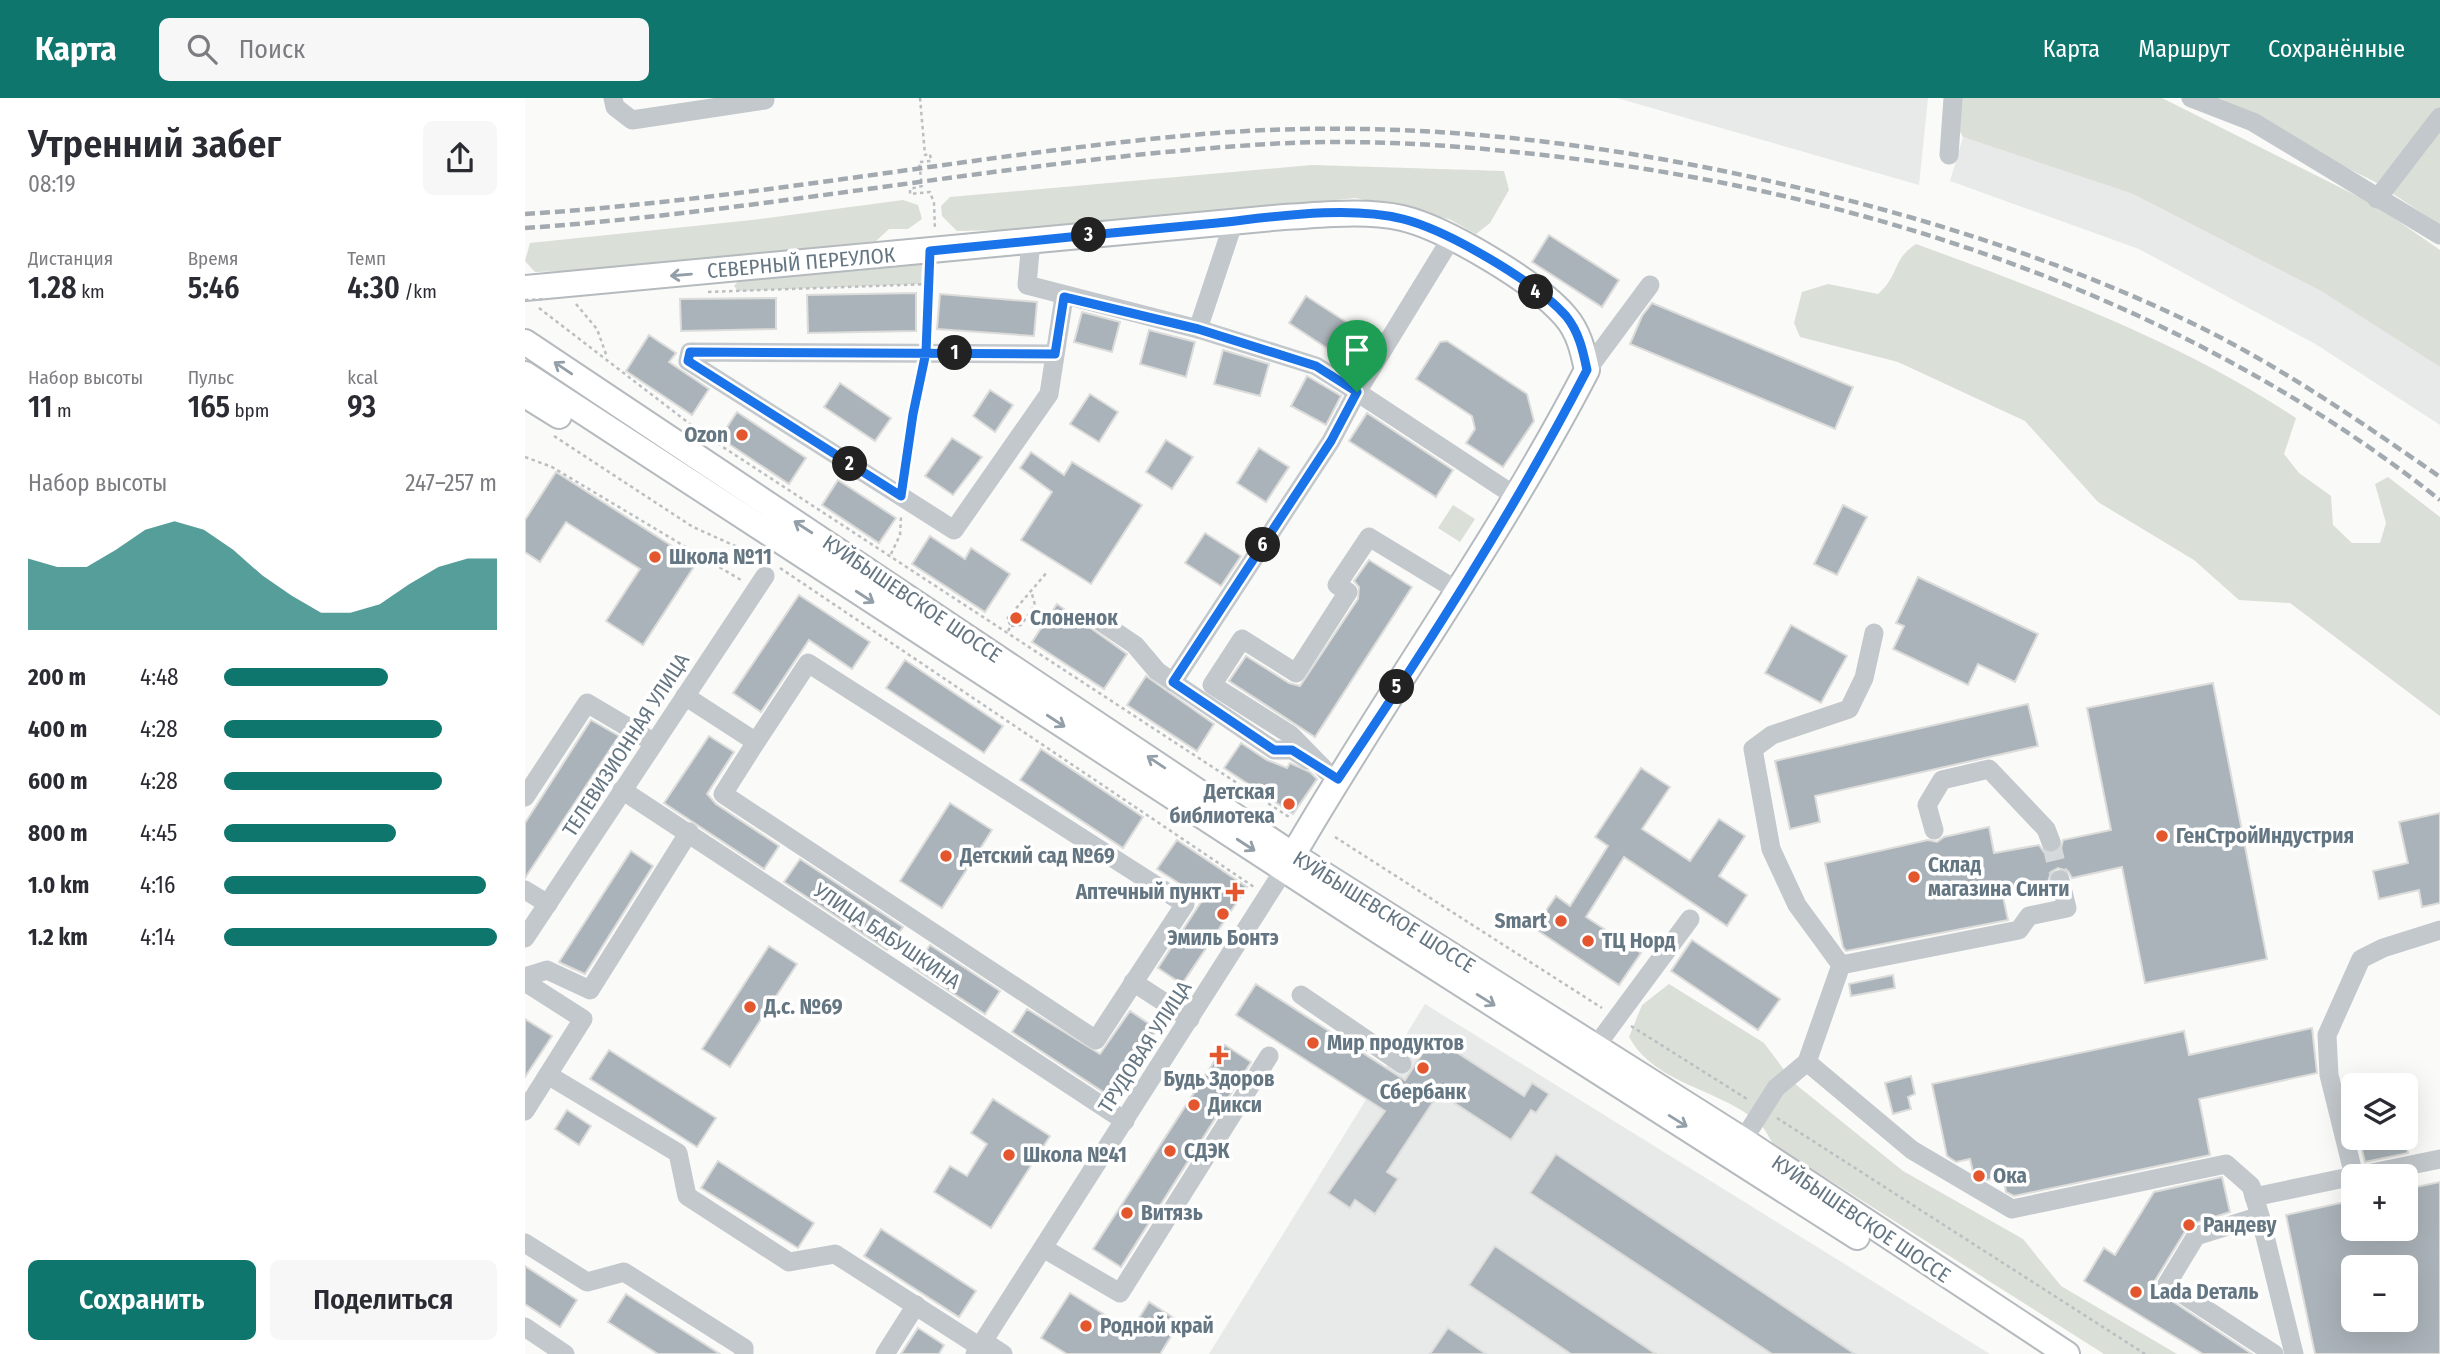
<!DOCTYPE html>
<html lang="ru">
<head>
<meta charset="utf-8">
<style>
	body { margin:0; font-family:"Fira Sans Condensed",sans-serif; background:#f7f7f7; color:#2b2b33; height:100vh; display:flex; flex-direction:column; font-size:26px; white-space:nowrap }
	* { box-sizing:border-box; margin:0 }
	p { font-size:23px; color:#7c7c81 }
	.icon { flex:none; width:38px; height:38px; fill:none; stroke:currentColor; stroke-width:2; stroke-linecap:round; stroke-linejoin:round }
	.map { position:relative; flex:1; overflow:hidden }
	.drawer { display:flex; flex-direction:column; background:#fff; width:525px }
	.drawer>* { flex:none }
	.tools { position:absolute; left:1816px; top:975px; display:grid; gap:14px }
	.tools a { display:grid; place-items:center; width:77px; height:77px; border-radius:10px; background:#fff; box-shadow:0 7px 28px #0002; font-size:35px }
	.pin { position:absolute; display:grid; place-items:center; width:60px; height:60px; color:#fff; margin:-72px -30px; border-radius:50% 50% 50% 0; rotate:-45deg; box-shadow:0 0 7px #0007 }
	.pin .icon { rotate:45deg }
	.km { position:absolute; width:35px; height:35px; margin:-18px; border-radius:50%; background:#222; color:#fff; font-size:19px; line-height:35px; text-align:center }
	.round { display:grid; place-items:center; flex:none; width:74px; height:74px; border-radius:10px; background:#f7f7f7 }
	.overview { display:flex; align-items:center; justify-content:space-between; height:119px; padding:0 28px }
	h1 { font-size:38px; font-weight:600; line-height:52px }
	.figures { display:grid; grid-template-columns:repeat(3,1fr); gap:10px; height:119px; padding:7px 28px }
	.figures div { display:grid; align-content:center }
	.figures b { font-size:30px; font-weight:600 }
	.figures small { font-size:19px; font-weight:400 }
	.figures p { font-size:19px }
	.chart { height:196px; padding:14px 28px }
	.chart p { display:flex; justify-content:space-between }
	.chart svg { width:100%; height:126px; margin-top:7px; fill:#0f766e; opacity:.7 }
	.primary-button { display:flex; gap:14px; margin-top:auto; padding:14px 28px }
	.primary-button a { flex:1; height:80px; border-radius:10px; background:#0f766e; color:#fff; font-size:28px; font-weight:600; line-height:80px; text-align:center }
	.primary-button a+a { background:#f7f7f7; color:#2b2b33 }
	ul { padding:0 28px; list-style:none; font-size:23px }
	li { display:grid; grid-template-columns:112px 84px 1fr; align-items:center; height:52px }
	li i { height:18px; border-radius:9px; background:#0f766e }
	header { display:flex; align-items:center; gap:42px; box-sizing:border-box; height:98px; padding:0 35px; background:#0f766e; color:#fff }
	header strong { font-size:33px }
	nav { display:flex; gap:38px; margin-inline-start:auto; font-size:24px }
	.search { width:490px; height:63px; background:#f7f7f7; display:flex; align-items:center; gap:18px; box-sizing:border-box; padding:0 24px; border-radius:10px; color:#7c7c81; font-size:26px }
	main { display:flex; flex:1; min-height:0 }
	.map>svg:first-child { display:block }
	.built { fill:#e8e9e9 }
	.green { fill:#dadfd7 }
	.building { fill:#aab3b9; stroke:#dcdcda; stroke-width:2; fill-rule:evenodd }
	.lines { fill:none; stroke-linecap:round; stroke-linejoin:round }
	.minor-tunnel { stroke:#d5d9db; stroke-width:19; stroke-dasharray:19 10; stroke-linecap:butt }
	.major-casing { stroke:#b5babe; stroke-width:28 }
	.path { stroke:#bbbfc2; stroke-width:2.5; stroke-dasharray:3.5 3.5; stroke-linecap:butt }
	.minor { stroke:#c3c8cc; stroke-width:19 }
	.major { stroke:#fff; stroke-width:24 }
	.rail { stroke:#a2aab0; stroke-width:4.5; stroke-dasharray:10 5; stroke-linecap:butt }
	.path-bridge { stroke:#bbbfc2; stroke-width:2.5; stroke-dasharray:3.5 3.5; stroke-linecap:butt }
	.oneway { stroke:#939fa8 }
	.route-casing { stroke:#fff; stroke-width:14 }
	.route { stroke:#1a73e8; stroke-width:9 }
	.poi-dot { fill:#e4572e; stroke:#fff; stroke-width:2.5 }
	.labels { text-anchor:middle; stroke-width:7; stroke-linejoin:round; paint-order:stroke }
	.street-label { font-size:21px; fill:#657683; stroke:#fff }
	.poi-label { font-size:21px; font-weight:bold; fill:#657683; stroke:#fff; text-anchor:start }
</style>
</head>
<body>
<header>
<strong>Карта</strong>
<div class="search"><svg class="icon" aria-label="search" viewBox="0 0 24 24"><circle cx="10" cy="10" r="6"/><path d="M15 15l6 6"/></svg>Поиск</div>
<nav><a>Карта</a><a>Маршрут</a><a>Сохранённые</a></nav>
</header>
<main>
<section class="drawer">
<div class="overview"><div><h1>Утренний забег</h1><p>08:19</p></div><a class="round"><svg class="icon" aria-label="share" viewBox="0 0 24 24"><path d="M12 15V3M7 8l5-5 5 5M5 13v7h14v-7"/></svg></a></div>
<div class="figures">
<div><p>Дистанция</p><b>1.28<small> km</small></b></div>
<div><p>Время</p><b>5:46</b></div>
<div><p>Темп</p><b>4:30<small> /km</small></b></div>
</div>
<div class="figures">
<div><p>Набор высоты</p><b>11<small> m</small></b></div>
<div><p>Пульс</p><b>165<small> bpm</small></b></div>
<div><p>kcal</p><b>93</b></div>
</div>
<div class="chart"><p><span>Набор высоты</span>247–257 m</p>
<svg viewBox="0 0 160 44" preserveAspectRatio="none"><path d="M0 44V19L10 22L20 22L30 16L40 9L50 6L60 9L70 16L80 25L90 32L100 38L110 38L120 35L130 28L140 22L150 19L160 19V44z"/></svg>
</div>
<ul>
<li><b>200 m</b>4:48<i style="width:60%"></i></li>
<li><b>400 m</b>4:28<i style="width:80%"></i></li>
<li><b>600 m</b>4:28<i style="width:80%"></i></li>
<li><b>800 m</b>4:45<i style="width:63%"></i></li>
<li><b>1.0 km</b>4:16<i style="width:96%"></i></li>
<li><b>1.2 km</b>4:14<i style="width:100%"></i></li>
</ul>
<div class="primary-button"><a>Сохранить</a><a>Поделиться</a></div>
</section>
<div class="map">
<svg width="1915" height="1256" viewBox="0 0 1915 1256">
	<rect width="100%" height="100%" fill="#fafaf8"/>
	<g class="built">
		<path d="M1092 0H1403L1394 87Z"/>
		<path d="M1438 39 1608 96 1796 193 1915 269V327L1792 247 1614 151 1425 83Z"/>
		<path d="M900 906 1465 1256H684Z"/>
	</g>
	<g class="green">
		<path d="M1435 0H1637L1850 107 1915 152V269L1796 193 1608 96 1438 39 1433 30Z"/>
		<path d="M1684 0H1915V127L1850 84Z"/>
		<path d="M787 67 979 73 984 92 965 125 951 136 924 121 831 100 484 132 432 133 417 118 416 108 425 99Z"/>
		<path d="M378 102 393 107 397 121 383 131H364L351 143 122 170 10 174 0 163 5 145 227 122Z"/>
		<path d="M1391 146C1522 194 1655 243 1771 320L1759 356 1774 375 1806 398 1808 427 1827 445H1855L1861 425 1850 386 1863 379 1915 419V618L1765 505 1714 502 1669 462 1573 404 1500 323 1373 264 1275 239 1269 225 1277 194 1303 186 1353 196C1375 177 1367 161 1391 146Z"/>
		<path d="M397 165 396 186 213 193 209 188 214 182Z"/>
		<path d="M928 407 950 421 935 444 913 430Z"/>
		<path d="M1144 886 1239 945 1269 985 1378 1073 1498 1141 1536 1188 1652 1256H1579L1248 1046C1244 1039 1239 1029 1233 1024 1193 990 1131 987 1104 939L1117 907Z"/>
	</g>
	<g class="building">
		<path d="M1024 137 1094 182 1077 209 1007 164Z"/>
		<path d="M391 195V233L283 235 282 197Z"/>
		<path d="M415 196 512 204 509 238 412 231Z"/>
		<path d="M781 198 849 242 832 270 764 225Z"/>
		<path d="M251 200V231L156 233 155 201Z"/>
		<path d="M1127 205 1328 289 1310 331 1105 246 1117 218Z"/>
		<path d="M557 214 595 224 587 254 549 244Z"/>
		<path d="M624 232 670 244 661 279 615 266Z"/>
		<path d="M124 237 151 255 144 264 184 291 167 317 101 273Z"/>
		<path d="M922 243 1002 296 1009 323 978 369 941 345 950 331 947 318 891 281 915 244Z"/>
		<path d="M698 252 744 266 735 298 689 286Z"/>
		<path d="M782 278 816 298 801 327 766 308Z"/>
		<path d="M315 285 366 320 350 343 299 309Z"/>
		<path d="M465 292 488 307 470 334 448 318Z"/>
		<path d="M565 296 593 314 574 344 545 326Z"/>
		<path d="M212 314 281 360 264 386 195 340Z"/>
		<path d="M842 315 928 372 911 399 824 343Z"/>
		<path d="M427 340 457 359 428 397 400 378Z"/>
		<path d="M641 342 668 359 647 391 621 374Z"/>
		<path d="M734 350 764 369 741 404 712 385Z"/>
		<path d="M506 354 539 377 547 364 617 407 566 486 496 442 527 394 495 370Z"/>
		<path d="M31 374 172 464 118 547 81 523 115 471 41 424 15 464 0 454V422Z"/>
		<path d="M313 382 371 420 354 445 297 407Z"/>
		<path d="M1318 407 1342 419 1312 477 1289 466Z"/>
		<path d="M680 435 716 458 696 488 660 465Z"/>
		<path d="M405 438 440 461 446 450 485 476 460 514 387 466Z"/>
		<path d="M844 462 887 489 790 639 704 583 721 558 764 585 775 588 833 501 834 489 829 483Z"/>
		<path d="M1393 479 1513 536 1490 584 1453 566 1443 587 1368 551 1379 528 1371 525Z"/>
		<path d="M274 497 345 544 327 571 284 542 236 614 208 595Z"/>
		<path d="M532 506 602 556 579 591 507 544Z"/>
		<path d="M1266 527 1322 558 1296 605 1240 575Z"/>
		<path d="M380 562 478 628 459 655 361 590Z"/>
		<path d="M621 578 689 626 672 653 602 607Z"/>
		<path d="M1688 585 1742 861 1620 885 1597 769 1547 780 1543 773 1533 770 1526 774 1523 784 1477 794 1483 822 1321 853 1318 849 1300 765 1403 742 1412 744 1419 739 1464 729 1469 755 1514 747 1519 754 1530 756 1536 751 1538 742 1586 732 1562 610Z"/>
		<path d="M1503 606 1513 648 1290 698 1295 724 1265 731 1250 663Z"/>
		<path d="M66 622 94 638 0 780V725Z"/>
		<path d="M184 638 209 654 182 696 191 706 254 748 239 771 139 705Z"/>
		<path d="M716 645 742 662 762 670 765 665 785 674 792 681 768 716 699 670Z"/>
		<path d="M516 651 618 719 598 750 495 682Z"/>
		<path d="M1116 670 1145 689 1117 731 1165 763 1194 721 1220 738 1194 778 1222 797 1202 828 1099 759 1061 819 1116 855 1094 887 1009 830 1031 798 1045 808 1083 748 1070 739Z"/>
		<path d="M425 705 467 732 417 810 375 783Z"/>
		<path d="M1915 715V805L1897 809 1894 792 1854 801 1848 773 1883 765 1874 724Z"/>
		<path d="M652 742 722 789 657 886 633 870 678 801 632 771Z"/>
		<path d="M106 753 128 768 60 876 38 866 34 864Z"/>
		<path d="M275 761 378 829 362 852 259 784Z"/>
		<path d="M1167 842 1255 901 1233 932 1146 873Z"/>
		<path d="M405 847 475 893 460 916 389 870Z"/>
		<path d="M244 848 272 866 205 969 177 951Z"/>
		<path d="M1368 877 1370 890 1326 898 1324 886Z"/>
		<path d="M731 886 880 982 908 939 999 998 1007 985 1024 996 1011 1015 1006 1012 986 1042 914 995 862 1074 873 1081 850 1116 830 1102 825 1110 803 1095 860 1013 711 917Z"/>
		<path d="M502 911 575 956 605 913 632 931 586 999 487 934Z"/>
		<path d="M0 921 27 938 0 979Z"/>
		<path d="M1787 930 1792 975 1674 1001 1685 1057 1489 1098 1481 1094 1478 1079 1462 1082 1448 1074 1445 1061 1431 1064 1422 1058 1407 986 1659 933 1664 957Z"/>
		<path d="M700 947 726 964 596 1169 568 1151Z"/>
		<path d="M84 952 191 1020 172 1049 65 981Z"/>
		<path d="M1386 978 1390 996 1383 999 1386 1011 1368 1016 1360 985Z"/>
		<path d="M468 1001 525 1038 466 1130 409 1094 425 1068 442 1078 462 1046 446 1035Z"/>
		<path d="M42 1012 66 1028 54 1047 30 1031Z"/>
		<path d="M1834 1040H1880L1883 1055 1840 1064Z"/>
		<path d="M1031 1056 1330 1256H1247L1005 1095Z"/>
		<path d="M193 1063 289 1125 273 1150 176 1090Z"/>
		<path d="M1697 1079 1705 1114 1664 1127 1626 1189 1727 1256H1678L1559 1183 1579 1150 1590 1157 1629 1094Z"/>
		<path d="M1915 1084V1256H1790L1761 1117 1829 1102V1130H1881V1091ZM1829 1169H1881V1222H1829Z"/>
		<path d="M356 1131 451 1193 434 1219 339 1158Z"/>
		<path d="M970 1148 1131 1256H1046L944 1187Z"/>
		<path d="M0 1168 52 1202 35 1229 0 1206Z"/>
		<path d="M545 1195 606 1233 624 1204 655 1224 635 1256H542L516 1240Z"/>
		<path d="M101 1196 195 1256H133L83 1224Z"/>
		<path d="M393 1230 419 1247 414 1256H376Z"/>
		<path d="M923 1230 961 1256H905Z"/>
	</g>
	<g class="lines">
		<path class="minor-tunnel" d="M1526 744 1535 782"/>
		<g class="major-casing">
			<g id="major">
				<path d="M0 190 759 119C798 117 839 112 877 120 920 130 1011 184 1040 218 1054 234 1058 253 1062 272 975 440 863 593 768 757"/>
				<path d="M0 244 768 757 1218 1042 1542 1256"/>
				<path d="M0 276 855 834 1332 1139"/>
				<path d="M0 297 34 318"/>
			</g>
		</g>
		<g class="path">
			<path d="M395 0 400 57 405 56 406 63 394 64 397 88 385 91V96L405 94 409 105 410 132"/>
			<path d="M183 194 404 186"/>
			<path d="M51 206 72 231 82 259"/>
			<path d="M14 210 178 336 764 719"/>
			<path d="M402 240 405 173"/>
			<path d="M29 338 168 429 237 460"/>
			<path d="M0 359 27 369 216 482"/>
			<path d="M379 378 397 274"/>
			<path d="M366 456 375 437 376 419"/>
			<path d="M255 470 729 789"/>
			<path d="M486 528 496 527 510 507 507 496"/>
			<path d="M483 533 486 528 482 521 523 473"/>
			<path d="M810 739 1077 910"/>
			<path d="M1106 928 1222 1001"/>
			<path d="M1252 1020 1620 1256"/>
		</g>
		<g class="minor">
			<path d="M88 0 90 9 107 22 240 2"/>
			<path d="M1666 0 1728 24 1915 137"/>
			<path d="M1424 57 1428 0"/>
			<path d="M1852 101 1915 19"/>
			<path d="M506 143 502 187 673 231 791 268 832 294 927 139"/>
			<path d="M673 231 709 123"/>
			<path d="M530 256 165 254 163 263 429 432 524 296 539 199"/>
			<path d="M1062 272 1125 187"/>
			<path d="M576 524 610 547 632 573 749 652H767L783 662"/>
			<path d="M648 584 806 343 832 294 990 398"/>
			<path d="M160 598 231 644 198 696 571 942 660 806 283 565 231 644"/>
			<path d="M802 674 766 637 687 587 717 541 771 575 823 494 812 487 844 439 933 493"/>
			<path d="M97 692 600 1023"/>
			<path d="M0 699 62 605 128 644"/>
			<path d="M1409 732 1402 707 1417 682 1464 671 1521 731 1526 744"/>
			<path d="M0 792 23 806"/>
			<path d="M0 840 240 478"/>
			<path d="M1316 867 1272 807 1246 751 1228 651 1247 637 1324 611 1339 580 1349 535"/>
			<path d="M0 879 22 872 65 892 164 734"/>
			<path d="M0 884 58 921 0 1013"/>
			<path d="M608 884 665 921"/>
			<path d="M776 897 877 966"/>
			<path d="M1071 948 1165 821"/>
			<path d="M1282 964 1316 867 1494 832 1504 818 1542 810 1535 782"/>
			<path d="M23 977 153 1055 162 1098 264 1164 310 1156 455 1249"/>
			<path d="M1218 1042 1251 990 1282 964 1387 1052 1487 1111 1701 1066 1726 1088 1735 1118 1671 1138 1642 1186 1749 1256"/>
			<path d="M1829 1078 1804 977 1802 937 1836 861 1858 850 1915 832"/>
			<path d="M1832 1078 1915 1061"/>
			<path d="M1729 1099 1829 1078"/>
			<path d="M1735 1118 1769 1256"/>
			<path d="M0 1145 62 1184 99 1174 219 1250V1256"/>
			<path d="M518 1150 595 1195 744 958"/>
			<path d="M0 1229 40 1256"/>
			<path d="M458 1243 478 1256"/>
			<path d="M360 1256 391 1207"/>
			<path d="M450 1256 766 761"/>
		</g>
		<use href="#major" class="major"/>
		<g class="rail">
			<path d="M0 116C220 102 437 59 656 38 870 17 1084 43 1291 94 1424 127 1555 170 1677 230 1761 272 1839 326 1915 379"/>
			<path d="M0 130C244 113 484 63 728 47 824 40 923 46 1018 57 1338 93 1661 200 1915 402"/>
		</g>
		<path class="path-bridge" d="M0 202 22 201"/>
	</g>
	<defs><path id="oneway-shaft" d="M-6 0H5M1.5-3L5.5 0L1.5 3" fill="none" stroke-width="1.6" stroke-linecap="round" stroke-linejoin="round" transform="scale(1.75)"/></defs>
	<g class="oneway">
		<use href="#oneway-shaft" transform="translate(156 177) rotate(175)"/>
		<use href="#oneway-shaft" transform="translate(38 270) rotate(-146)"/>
		<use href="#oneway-shaft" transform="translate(278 429) rotate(-147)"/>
		<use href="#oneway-shaft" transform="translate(340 499) rotate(33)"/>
		<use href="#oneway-shaft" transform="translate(531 623) rotate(33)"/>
		<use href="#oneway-shaft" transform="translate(631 664) rotate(-146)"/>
		<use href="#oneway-shaft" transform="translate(721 747) rotate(33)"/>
		<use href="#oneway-shaft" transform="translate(961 902) rotate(32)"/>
		<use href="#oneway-shaft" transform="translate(1153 1023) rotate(32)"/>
	</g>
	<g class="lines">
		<g class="route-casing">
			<path id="route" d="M832 294 791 268 673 231 539 199 530 256 165 254 163 263 376 398 388 316 401 254 405 153C501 143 596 134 692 125 748 119 822 107 878 121 922 132 1011 184 1041 218 1054 234 1058 253 1062 272 989 413 902 549 813 681L767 652H749L648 584 806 343 832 294"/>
		</g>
		<use href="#route" class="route"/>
	</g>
	<g class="poi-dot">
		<circle cx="217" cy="337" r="7"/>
		<circle cx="130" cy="459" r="7"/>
		<circle cx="491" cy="520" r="7"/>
		<circle cx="764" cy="706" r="7"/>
		<circle cx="1637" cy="738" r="7"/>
		<circle cx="421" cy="758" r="7"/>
		<circle cx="1389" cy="779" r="7"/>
		<path d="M706.5 783.5h7v7h7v7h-7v7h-7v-7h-7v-7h7z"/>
		<circle cx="698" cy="816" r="7"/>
		<circle cx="1036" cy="823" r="7"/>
		<circle cx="1063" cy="843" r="7"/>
		<circle cx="225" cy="909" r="7"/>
		<circle cx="788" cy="945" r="7"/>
		<path d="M690.5 946.5h7v7h7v7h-7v7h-7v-7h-7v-7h7z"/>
		<circle cx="898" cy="970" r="7"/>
		<circle cx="669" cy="1007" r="7"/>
		<circle cx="645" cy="1053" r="7"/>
		<circle cx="484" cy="1057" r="7"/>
		<circle cx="1454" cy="1078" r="7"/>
		<circle cx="602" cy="1115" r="7"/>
		<circle cx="1664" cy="1127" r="7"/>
		<circle cx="1611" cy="1194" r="7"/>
		<circle cx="561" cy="1228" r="7"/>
	</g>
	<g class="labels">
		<g class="street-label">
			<text transform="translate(276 165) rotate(-5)" y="7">СЕВЕРНЫЙ ПЕРЕУЛОК</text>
			<text transform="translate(387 501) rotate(34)" y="7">КУЙБЫШЕВСКОЕ ШОССЕ</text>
			<text transform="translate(101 647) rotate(-57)" y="7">ТЕЛЕВИЗИОННАЯ УЛИЦА</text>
			<text transform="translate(859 814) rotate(32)" y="7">КУЙБЫШЕВСКОЕ ШОССЕ</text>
			<text transform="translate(362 838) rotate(34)" y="7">УЛИЦА БАБУШКИНА</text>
			<text transform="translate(620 949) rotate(-57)" y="7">ТРУДОВАЯ УЛИЦА</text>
			<text transform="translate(1336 1121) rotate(34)" y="7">КУЙБЫШЕВСКОЕ ШОССЕ</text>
		</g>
		<g class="poi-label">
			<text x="203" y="344" text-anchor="end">Ozon</text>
			<text x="144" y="466">Школа №11</text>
			<text x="505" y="527">Слоненок</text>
			<text x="750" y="701" text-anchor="end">Детская<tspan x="750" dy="24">библиотека</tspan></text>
			<text x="1651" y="745">ГенСтройИндустрия</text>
			<text x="435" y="765">Детский сад №69</text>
			<text x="1403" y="774">Склад<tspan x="1403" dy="24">магазина Синти</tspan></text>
			<text x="696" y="801" text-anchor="end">Аптечный пункт</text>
			<text x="1022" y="830" text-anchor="end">Smart</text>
			<text x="698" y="847" text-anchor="middle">Эмиль Бонтэ</text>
			<text x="1077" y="850">ТЦ Норд</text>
			<text x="239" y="916">Д.с. №69</text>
			<text x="802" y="952">Мир продуктов</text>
			<text x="694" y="988" text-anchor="middle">Будь Здоров</text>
			<text x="898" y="1001" text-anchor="middle">Сбербанк</text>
			<text x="683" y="1014">Дикси</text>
			<text x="659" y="1060">СДЭК</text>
			<text x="498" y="1064">Школа №41</text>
			<text x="1468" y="1085">Ока</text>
			<text x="616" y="1122">Витязь</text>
			<text x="1678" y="1134">Рандеву</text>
			<text x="1625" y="1201">Lada Dеталь</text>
			<text x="575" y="1235">Родной край</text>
		</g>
	</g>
</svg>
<div class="tools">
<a><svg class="icon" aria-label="layers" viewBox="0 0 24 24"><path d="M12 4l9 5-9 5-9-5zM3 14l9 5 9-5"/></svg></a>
<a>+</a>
<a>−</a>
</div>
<div class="pin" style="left:832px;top:294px;background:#1e9e55"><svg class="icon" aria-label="arrive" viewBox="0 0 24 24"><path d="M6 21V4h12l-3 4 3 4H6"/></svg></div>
<b class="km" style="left:430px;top:255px">1</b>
<b class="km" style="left:325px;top:366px">2</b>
<b class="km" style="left:564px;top:137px">3</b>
<b class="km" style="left:1011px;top:194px">4</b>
<b class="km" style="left:872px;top:589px">5</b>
<b class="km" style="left:738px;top:447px">6</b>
</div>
</main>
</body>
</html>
